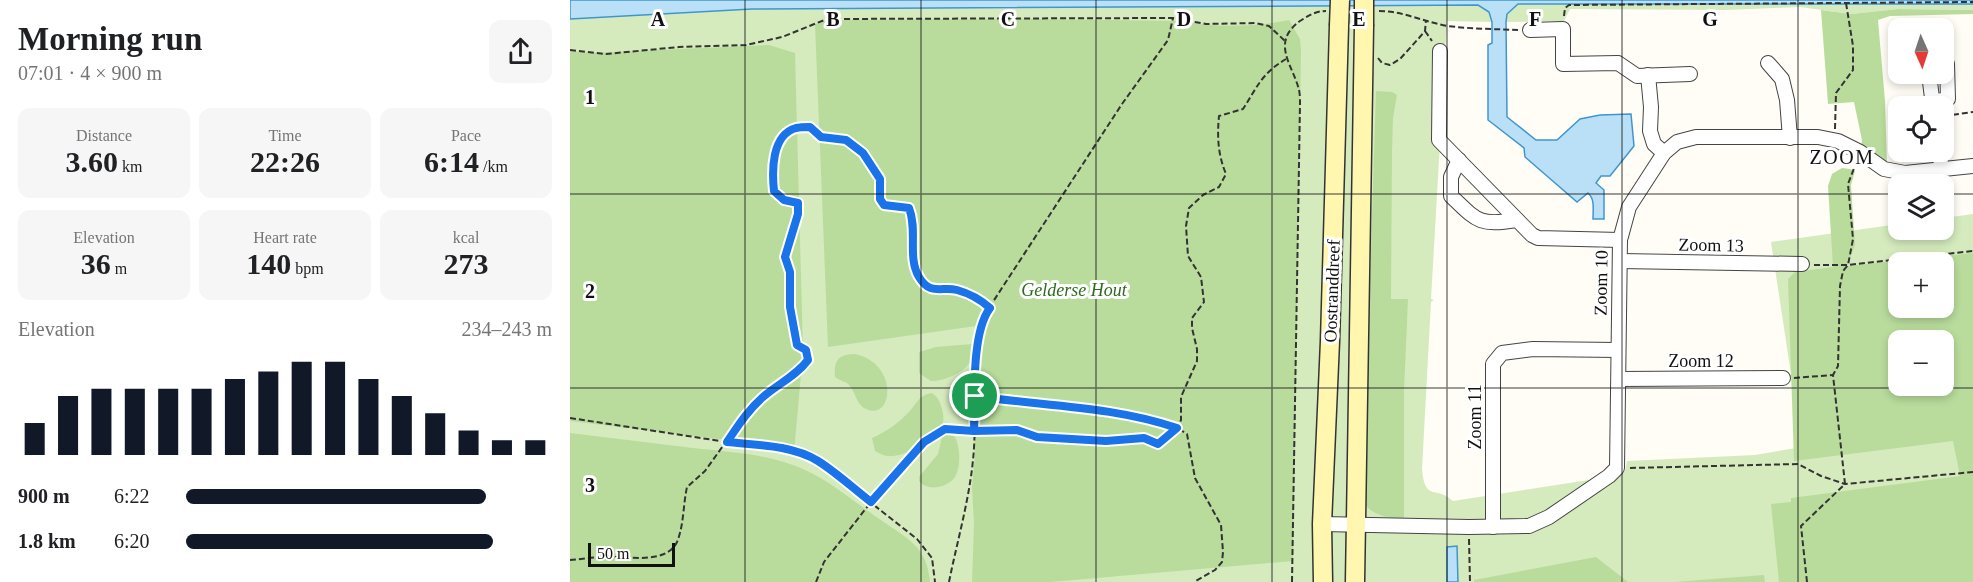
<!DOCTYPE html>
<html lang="en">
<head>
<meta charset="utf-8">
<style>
	body { margin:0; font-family:Georgia,serif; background:#f6f6f6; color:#202124; height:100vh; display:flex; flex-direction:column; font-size:22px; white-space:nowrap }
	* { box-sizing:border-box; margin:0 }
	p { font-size:20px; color:#757577 }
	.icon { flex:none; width:33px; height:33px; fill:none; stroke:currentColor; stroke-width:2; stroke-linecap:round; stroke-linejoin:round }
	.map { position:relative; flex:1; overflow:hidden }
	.side { display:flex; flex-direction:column; background:#fff; width:570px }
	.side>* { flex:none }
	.needle { width:39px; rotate:177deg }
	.buttons { position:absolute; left:1318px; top:18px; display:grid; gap:12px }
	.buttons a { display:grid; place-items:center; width:66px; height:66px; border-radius:12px; background:#fff; box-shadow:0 3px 9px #0003; font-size:30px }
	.scale { position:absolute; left:18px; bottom:15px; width:87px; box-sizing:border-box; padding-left:6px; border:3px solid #111; border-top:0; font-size:16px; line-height:21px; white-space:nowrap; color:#111; -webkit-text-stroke:4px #fff; paint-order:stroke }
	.pin { position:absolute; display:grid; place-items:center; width:51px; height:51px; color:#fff; margin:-26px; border:3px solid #fff; border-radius:50%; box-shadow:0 2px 6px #0007 }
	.round { display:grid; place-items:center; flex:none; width:63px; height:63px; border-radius:12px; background:#f6f6f6 }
	.head { display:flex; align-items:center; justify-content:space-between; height:102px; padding:0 18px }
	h1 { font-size:33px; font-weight:700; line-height:45px }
	.metrics { display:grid; grid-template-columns:repeat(3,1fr); gap:9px; height:102px; padding:6px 18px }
	.metrics div { display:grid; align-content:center; border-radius:12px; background:#f6f6f6; text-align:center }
	.metrics b { font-size:30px; font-weight:700 }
	.metrics small { font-size:16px; font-weight:400 }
	.metrics p { font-size:16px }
	.chart { height:168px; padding:12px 18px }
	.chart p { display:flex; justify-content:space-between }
	.chart svg { width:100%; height:108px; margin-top:6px; stroke:#111827; stroke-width:6 }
	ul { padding:0 18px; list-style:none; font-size:20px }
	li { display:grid; grid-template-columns:96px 72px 1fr; align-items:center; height:45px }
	li i { height:15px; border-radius:8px; background:#111827 }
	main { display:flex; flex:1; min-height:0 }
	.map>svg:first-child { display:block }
	.green { fill:#d5ebbd; fill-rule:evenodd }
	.forest { fill:#b9dc9c; fill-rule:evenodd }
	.water { fill:#b9e0f7; stroke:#3f96cf; stroke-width:1.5 }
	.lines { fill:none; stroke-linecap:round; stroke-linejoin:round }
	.minor-casing { stroke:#444; stroke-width:16 }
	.secondary-casing { stroke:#333; stroke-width:21 }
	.path { stroke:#333; stroke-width:2; stroke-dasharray:6 3; stroke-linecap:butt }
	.minor { stroke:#fff; stroke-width:14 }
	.secondary { stroke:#fff6b0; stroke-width:18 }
	.secondary-bridge-casing { stroke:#333; stroke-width:21; stroke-linecap:butt }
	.secondary-bridge { stroke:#fff6b0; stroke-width:18 }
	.route-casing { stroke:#fff; stroke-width:12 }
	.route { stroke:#1a73e8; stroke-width:8 }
	.grid { fill:none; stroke:#111; stroke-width:1.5; stroke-opacity:0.55 }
	.labels { text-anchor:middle; stroke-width:6; stroke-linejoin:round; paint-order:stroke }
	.street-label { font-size:18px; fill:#111; stroke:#fff }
	.park-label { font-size:18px; font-style:italic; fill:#2f6b1f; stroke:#fff }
	.neighbourhood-label { font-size:20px; letter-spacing:1.5px; fill:#111; stroke:#fff }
	.grid-label { font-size:20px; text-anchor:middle; font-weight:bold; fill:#111; stroke:#fff; stroke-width:6; stroke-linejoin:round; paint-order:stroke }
</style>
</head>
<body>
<main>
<section class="side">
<div class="head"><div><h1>Morning run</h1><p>07:01 · 4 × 900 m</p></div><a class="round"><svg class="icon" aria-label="share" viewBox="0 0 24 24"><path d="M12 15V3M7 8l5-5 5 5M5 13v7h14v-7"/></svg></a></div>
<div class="metrics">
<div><p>Distance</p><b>3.60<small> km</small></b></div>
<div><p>Time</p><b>22:26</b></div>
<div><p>Pace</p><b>6:14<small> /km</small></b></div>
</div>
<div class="metrics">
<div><p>Elevation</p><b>36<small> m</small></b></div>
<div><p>Heart rate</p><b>140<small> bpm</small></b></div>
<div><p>kcal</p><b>273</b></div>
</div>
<div class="chart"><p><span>Elevation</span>234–243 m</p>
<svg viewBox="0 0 160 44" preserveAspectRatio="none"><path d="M5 44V31M15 44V20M25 44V17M35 44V17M45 44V17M55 44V17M65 44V13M75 44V10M85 44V6M95 44V6M105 44V13M115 44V20M125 44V27M135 44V34M145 44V38M155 44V38"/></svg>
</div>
<ul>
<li><b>900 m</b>6:22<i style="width:82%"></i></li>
<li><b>1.8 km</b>6:20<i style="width:84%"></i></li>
</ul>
</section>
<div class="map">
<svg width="1403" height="582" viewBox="0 0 1403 582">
	<rect width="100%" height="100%" fill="#fffdf5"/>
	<g class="green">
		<path d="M120 0H711L908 5C916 9 921 12 922 22L877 21 861 299 864 300 861 302 852 469C855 503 866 485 883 501L1051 475 1055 471 1057 461 1185 455 1232 447 1201 242 1329 224V230H1374V218L1403 214V582H0V12ZM1329 262H1374V308H1329ZM1329 340H1374V386H1329Z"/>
		<path d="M948 4H1403V10L1328 9 1281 14 1230 7 1157 10 1000 9 994 21 936 22 937 14Z"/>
	</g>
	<g class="forest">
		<path d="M1328 9 1403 10V14L1320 16 1308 20 1315 101 1317 164 1291 149 1292 140 1284 102 1258 104 1251 10 1281 14Z"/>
		<path d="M463 19 613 21C644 28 687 27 719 20L730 39 731 50 723 561 481 582H402L404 524 402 487 405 456 404 431 410 335 413 325 258 347 245 24 261 20Z"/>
		<path d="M199 45 225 53 233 351 224 453 215 447 0 421V51L20 53Z"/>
		<path d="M806 91 822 92 827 95 823 118 822 152 821 299H838L834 391V520C817 517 804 517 793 502Z"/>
		<path d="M1272 168 1280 169 1285 171 1281 185 1285 245 1277 266 1403 253V582H1209L1201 504 1221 502V498L1390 476 1383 441 1224 461 1218 279 1225 272 1263 267 1258 186 1262 174ZM1329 262H1374V308H1329ZM1329 340H1374V386H1329Z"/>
		<path d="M402 344C402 348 403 354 402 358 399 371 373 382 361 381L349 373V352L366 347Z"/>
		<path d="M284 354C329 362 324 422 296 409 285 404 286 390 277 383 274 381 269 380 265 377 264 361 267 355 284 354Z"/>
		<path d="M362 393C368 397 370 402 372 409 373 413 374 418 373 423 368 439 334 458 318 456 314 456 309 453 305 451L302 438C316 432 327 424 338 413 347 404 348 395 362 393Z"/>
		<path d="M0 433C41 438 82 443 123 448 161 452 200 454 235 470 262 482 284 502 308 518 336 538 357 545 360 582H0Z"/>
		<path d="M379 434 385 437C390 447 391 465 386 475 380 488 357 492 349 481V477L368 454 372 437Z"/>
		<path d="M1026 557 1058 582H904V580Z"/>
		<path d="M1194 575 1195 582H1105Z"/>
	</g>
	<g class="water">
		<path d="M0 0H1403V4H948L937 14 936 22 937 117 966 140H987L1010 119 1030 115 1061 114 1064 146 1040 176H1031L1026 183 1034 190V219H1023C1023 209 1025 199 1018 193L1007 202 955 157 954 148 918 120V45L922 43V22L919 12 908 5 182 9 0 19Z"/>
		<path d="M887 546 888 582H877V547Z"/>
	</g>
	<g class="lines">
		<g class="minor-casing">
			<g id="minor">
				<path d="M960 30 993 29V64L1048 63 1067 76 1120 74"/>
				<path d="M870 51 869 140 962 235 968 238 1050 240"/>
				<path d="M1198 63 1212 79 1217 100 1220 138"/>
				<path d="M1359 74 1363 106"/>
				<path d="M1078 75 1081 107 1080 131 1084 144 1094 153"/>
				<path d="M1362 102 1378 99 1377 64H1374"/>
				<path d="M1369 152 1372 170"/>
				<path d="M889 160 881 177V196C907 221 909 226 946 220"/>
				<path d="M1050 261 1232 264"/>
				<path d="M1049 379 1213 378"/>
				<path d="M752 524 899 527 959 526 979 517 1039 476 1047 468 1050 240 1059 207 1094 153 1107 142 1126 137H1248L1268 141 1290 152 1314 169 1335 173 1403 166"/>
				<path d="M923 527V364L932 353 963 349 1048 350"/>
			</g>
		</g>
		<g class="secondary-casing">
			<g id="secondary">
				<path d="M753 582 752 524 760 341 769 26"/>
				<path d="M785 582 794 26"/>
			</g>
		</g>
		<g class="path">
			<path d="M809 11C833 11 854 22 878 26 901 29 925 29 948 30"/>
			<path d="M994 16 995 8 999 5 1403 2"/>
			<path d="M855 31 862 41"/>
			<path d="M0 50 36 54 109 47 176 45 212 37 257 19 603 18 636 24 685 23 699 26 715 41"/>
			<path d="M808 58 812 63 820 65 830 59 849 38 855 31 856 20"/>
			<path d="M1374 116 1403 112"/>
			<path d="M1265 129 1266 93 1283 70V46L1276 3"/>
			<path d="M1244 265H1278L1403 251"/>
			<path d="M1224 378 1263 375"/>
			<path d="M405 396C455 404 506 406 556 416 577 420 598 422 617 434L625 478 651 525 653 552 652 562 645 570 624 582"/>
			<path d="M0 418 229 453 248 461 347 539 362 558 365 582"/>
			<path d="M1060 468 1228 464 1251 476 1275 484 1403 472"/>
			<path d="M899 539 900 582"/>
			<path d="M0 560C12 559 25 557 37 557 57 556 96 565 107 542 114 525 113 505 117 487L135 471 178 411 194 396 232 368 238 360 236 350 227 345 220 307V272L215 257 228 214V203L214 200 203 191C202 172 201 135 226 128 230 127 236 127 240 127L251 137 276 140 293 153 310 179V199L314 205 339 208C348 230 337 257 349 277 360 296 372 286 387 290 398 293 411 300 420 307"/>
			<path d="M246 582 254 562 301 502 354 442 372 430 384 428 404 431 447 430 467 437 535 441 574 437 588 443 607 428 611 420V397L627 361V349L622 328V318L634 302 631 277 618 256 616 226 619 208 633 195 649 187 656 174C648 155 647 137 649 116L673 109C688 86 691 74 716 59"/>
			<path d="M379 582C387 542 399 501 403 460 408 412 399 361 415 314L552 104 598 40 603 18"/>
			<path d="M722 582 730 104C730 100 730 94 729 90 723 65 700 43 730 21 738 16 745 11 756 11"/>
			<path d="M1237 582 1231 526 1275 484 1263 375 1268 366 1270 286 1273 271 1278 265 1283 239 1278 184 1286 163"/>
		</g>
		<use href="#minor" class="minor"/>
		<use href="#secondary" class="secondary"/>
		<g class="secondary-bridge-casing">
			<g id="secondary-bridge">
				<path d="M769 26 770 0"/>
				<path d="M794 26V0"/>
			</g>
		</g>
		<use href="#secondary-bridge" class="secondary-bridge"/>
	</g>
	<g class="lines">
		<g class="route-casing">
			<path id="route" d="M405 396 404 431 375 429 354 442 301 502C284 489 267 473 248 461 222 445 186 445 157 442 168 426 178 410 193 397 208 384 226 376 238 360L236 350 227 345 220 307V272L215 257 228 214V203L214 200 204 191C202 172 201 135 226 128 230 127 236 127 240 127L251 137 276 140 293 153 310 179V199L314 205 339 208C348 230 337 257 349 277 360 296 372 286 387 290 398 293 411 300 420 308 401 333 405 398 404 431L447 430 467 437 536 441 574 438 588 444 607 428C543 406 472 406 405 396"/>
		</g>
		<use href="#route" class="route"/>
	</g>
	<path class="grid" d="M175 0V582M351 0V582M526 0V582M702 0V582M877 0V582M1052 0V582M1228 0V582M0 194H1329M1374 194H1403M0 388H1403"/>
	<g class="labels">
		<g class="street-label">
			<text transform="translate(1141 245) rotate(1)" y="6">Zoom 13</text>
			<text transform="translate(1031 283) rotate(-89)" y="6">Zoom 10</text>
			<text transform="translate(762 291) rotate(-88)" y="6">Oostranddreef</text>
			<text x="1131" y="367">Zoom 12</text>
			<text transform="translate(905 417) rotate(-90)" y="6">Zoom 11</text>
		</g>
		<g class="park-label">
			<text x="504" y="296">Gelderse Hout</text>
		</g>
		<g class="neighbourhood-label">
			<text x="1272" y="164">ZOOM</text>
		</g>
	</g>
	<g class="grid-label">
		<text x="88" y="26">A</text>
		<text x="263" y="26">B</text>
		<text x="438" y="26">C</text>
		<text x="614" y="26">D</text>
		<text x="789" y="26">E</text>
		<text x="965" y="26">F</text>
		<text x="1140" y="26">G</text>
		<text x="20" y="104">1</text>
		<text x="20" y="298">2</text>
		<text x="20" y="492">3</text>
	</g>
</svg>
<div class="buttons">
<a><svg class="needle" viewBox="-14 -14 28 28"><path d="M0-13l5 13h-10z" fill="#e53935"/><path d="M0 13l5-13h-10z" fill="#757577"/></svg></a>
<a><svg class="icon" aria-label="locate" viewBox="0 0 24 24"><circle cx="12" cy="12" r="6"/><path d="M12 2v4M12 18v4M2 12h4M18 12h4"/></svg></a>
<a><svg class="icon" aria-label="layers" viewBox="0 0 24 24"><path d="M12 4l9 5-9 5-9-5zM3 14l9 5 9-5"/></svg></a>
<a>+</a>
<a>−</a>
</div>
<div class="scale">50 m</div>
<div class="pin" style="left:405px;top:396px;background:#1e9e55"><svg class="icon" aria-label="arrive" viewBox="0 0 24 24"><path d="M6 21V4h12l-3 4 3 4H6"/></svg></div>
</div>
</main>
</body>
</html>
